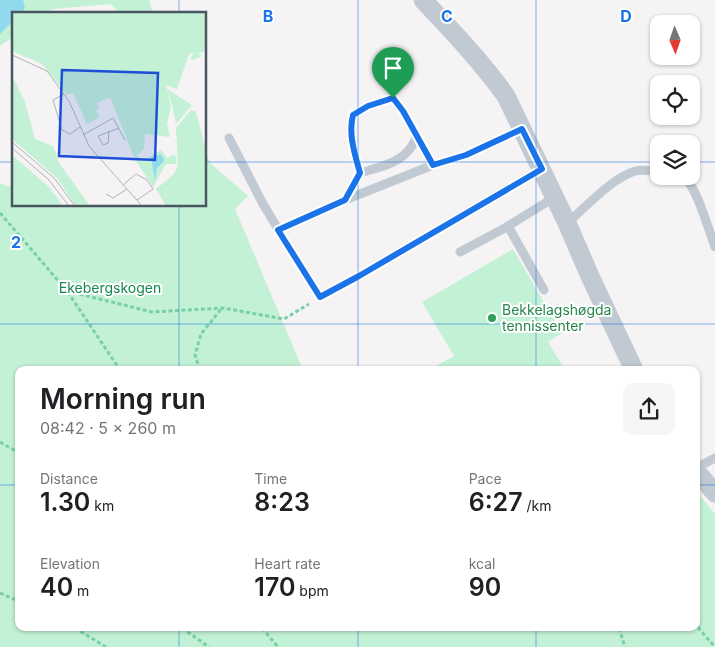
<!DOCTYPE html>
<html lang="en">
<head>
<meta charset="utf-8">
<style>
	body { margin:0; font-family:Inter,sans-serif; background:#f6f6f6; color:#202124; height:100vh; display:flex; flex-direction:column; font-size:19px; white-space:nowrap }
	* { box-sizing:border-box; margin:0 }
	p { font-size:16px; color:#757577 }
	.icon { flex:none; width:28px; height:28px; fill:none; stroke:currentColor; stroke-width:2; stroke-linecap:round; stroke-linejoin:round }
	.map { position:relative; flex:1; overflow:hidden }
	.drawer { position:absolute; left:15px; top:366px; width:685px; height:265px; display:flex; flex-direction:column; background:#fff; border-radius:10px; box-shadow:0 1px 4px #0004 }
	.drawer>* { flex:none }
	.needle { width:32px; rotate:178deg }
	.tools { position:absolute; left:650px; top:15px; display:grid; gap:10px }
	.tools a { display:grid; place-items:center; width:50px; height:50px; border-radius:10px; background:#fff; box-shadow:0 1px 4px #0004; font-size:25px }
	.pin { position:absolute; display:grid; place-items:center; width:42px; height:42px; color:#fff; margin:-51px -21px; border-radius:50% 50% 50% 0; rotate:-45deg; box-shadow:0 0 5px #0007 }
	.pin .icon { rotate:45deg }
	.round { display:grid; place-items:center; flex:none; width:52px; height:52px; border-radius:10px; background:#f6f6f6 }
	.headline { display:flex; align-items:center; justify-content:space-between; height:85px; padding:0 25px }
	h1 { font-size:28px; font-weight:600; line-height:38px }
	.metrics { display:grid; grid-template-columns:repeat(3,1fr); gap:8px; height:85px; padding:5px 25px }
	.metrics div { display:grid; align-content:center }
	.metrics b { font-size:25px; font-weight:600 }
	.metrics small { font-size:14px; font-weight:400 }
	.metrics p { font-size:14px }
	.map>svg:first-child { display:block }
	.green { fill:#c3f1d5 }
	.water { fill:#90daee }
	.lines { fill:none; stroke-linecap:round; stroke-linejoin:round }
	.path { stroke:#7ad0a6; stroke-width:3; stroke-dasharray:4 2.5; stroke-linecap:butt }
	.service { stroke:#c1cad2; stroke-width:9 }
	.minor { stroke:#c1cad2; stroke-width:19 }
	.route-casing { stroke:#fff; stroke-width:10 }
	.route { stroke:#1a73e8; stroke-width:6 }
	.grid { fill:none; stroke:#1a73e8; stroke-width:1; stroke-opacity:0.55 }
	.leisure-dot { fill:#2e9e5b; stroke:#fff; stroke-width:2 }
	.labels { text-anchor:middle; stroke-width:4; stroke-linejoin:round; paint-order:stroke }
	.park-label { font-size:14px; fill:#17864f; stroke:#fff }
	.leisure-label { font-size:14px; fill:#27864d; stroke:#fff; text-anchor:start }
	.inset-road { fill:none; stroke:#b1b4b9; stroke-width:1 }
	.view { fill:#1d4ed8; fill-opacity:0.15; stroke:#1d4ed8; stroke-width:2.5 }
	.inset-edge { fill:none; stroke:#4a5661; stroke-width:2.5 }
	.grid-label { font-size:16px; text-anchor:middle; font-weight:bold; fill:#1a73e8; stroke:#fff; stroke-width:4; stroke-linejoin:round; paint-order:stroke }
</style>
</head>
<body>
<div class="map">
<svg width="715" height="647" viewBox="0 0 715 647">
	<rect width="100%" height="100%" fill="#f5f3f3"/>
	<g class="green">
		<path d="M0 0H149L153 14H120L111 4 52 9 46 14H14V36L0 46Z"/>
		<path d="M205 149 210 163 248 196 235 209 303 370H19V628H696V491L715 514V647H0V183L7 186H14V205H205Z"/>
		<path d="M513 249 562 333 548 342 565 370H429L454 356 422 302Z"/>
	</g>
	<path class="water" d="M0 0H23L25 8 20 14H14V20L0 34Z"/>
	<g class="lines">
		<g class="path">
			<path d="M445 162 466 155 507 137"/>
			<path d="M0 213 67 291 120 370"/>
			<path d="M67 291 152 312 223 308 284 319 309 304"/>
			<path d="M200 370 195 355 201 334 222 308"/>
			<path d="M0 442 19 453"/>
			<path d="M0 593 19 601"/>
			<path d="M696 621 700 630 715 647"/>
			<path d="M75 628 106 647"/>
			<path d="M182 628 209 647"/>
			<path d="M262 628 278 647"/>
			<path d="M619 628 625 647"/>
		</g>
		<g class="service">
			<path d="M229 138 263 204 295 257 320 297 359 276 541 169"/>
			<path d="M360 173C376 168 397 164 408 151 412 147 414 141 417 137"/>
			<path d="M679 176C683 178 686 180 689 183 699 195 709 231 715 247"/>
			<path d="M567 223C586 207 612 178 635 171 643 169 651 171 659 172"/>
			<path d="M508 226 544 290"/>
			<path d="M278 230 345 200 433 165 403 111 393 98 368 106 353 115C348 134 355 155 360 173L345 200"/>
			<path d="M460 252 503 229 555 197"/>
			<path d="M696 468 715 458"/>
		</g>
		<g class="minor">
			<path d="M423 0C452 31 481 61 506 96L567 223 589 274 634 370"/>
			<path d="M696 471 715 493"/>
		</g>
	</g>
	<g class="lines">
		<g class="route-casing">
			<path id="route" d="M393 98 403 111 433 165 466 155 522 129 542 169 359 276 320 297 278 230 345 200 360 173C355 155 348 134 353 115L368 106Z"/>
		</g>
		<use href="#route" class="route"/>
	</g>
	<path class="grid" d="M179 0V14M358 0V370M536 0V370M0 162H14M205 162H659M691 162H715M179 205V370M0 324H715M0 485H19M696 485H715M179 628V647M358 628V647M536 628V647"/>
	<circle class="leisure-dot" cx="492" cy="318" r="5"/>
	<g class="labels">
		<g class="park-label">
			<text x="110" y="293">Ekebergskogen</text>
		</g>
		<g class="leisure-label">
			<text x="502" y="315">Bekkelagshøgda<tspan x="502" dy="16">tennissenter</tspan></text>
		</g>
	</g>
	<g transform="translate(12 12)">
		<rect width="194" height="194" fill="#f5f3f3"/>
		<path d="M0 0H194V39L186 41 190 44 181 48 178 47 182 41 177 42 165 77 154 73 159 95 155 112 158 125 133 122 132 137 125 143 128 146H136L149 138 155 146 163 142 165 152H154L141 175 123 148 98 85 85 91 88 96 84 98 88 105 75 112 61 81 55 83 30 52 0 39ZM0 63 13 90 23 127 41 134 47 151 78 194H64L45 166 0 127ZM155 77 180 93 164 112 160 93ZM179 98 184 100 194 138V194H154L144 177 162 162 166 154 164 116ZM0 143 37 175 51 194H0Z" fill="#c3f1d5"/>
		<path d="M143 143H150L152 149 145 156 143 168 139 146Z" fill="#90daee"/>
		<path class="inset-road" d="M0 43 35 59 57 89 77 134 130 194M52 82 41 88 50 118 58 122 68 115M97 119 96 131 91 133 86 124 107 116M71 123 101 106 113 128M0 130 42 166 63 194M0 136 37 168 57 194M111 173 124 162 135 168 141 177 125 188M94 182 101 186 115 177"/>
		<path class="view" d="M50 58 146 61 143 148 47 144Z"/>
		<rect width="194" height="194" class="inset-edge"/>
	</g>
	<g class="grid-label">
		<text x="268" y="22">B</text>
		<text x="447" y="22">C</text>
		<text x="626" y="22">D</text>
		<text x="16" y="248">2</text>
	</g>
</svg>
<div class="tools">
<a><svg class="needle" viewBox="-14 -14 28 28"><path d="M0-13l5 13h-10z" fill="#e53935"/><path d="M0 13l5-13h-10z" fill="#757577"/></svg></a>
<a><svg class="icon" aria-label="locate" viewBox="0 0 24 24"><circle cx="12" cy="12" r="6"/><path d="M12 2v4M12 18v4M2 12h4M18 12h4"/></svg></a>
<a><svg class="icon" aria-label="layers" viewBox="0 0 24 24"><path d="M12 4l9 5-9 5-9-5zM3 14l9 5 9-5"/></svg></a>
</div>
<div class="pin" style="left:393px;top:98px;background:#1e9e55"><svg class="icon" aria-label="arrive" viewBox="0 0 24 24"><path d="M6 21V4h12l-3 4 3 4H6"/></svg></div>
<section class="drawer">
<div class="headline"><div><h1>Morning run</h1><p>08:42 · 5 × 260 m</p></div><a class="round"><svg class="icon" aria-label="share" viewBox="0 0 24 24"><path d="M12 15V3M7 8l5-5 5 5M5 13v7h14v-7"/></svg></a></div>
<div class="metrics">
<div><p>Distance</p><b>1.30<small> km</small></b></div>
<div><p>Time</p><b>8:23</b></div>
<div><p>Pace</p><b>6:27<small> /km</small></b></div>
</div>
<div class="metrics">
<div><p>Elevation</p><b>40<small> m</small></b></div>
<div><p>Heart rate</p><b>170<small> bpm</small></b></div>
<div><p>kcal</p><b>90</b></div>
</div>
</section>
</div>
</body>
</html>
